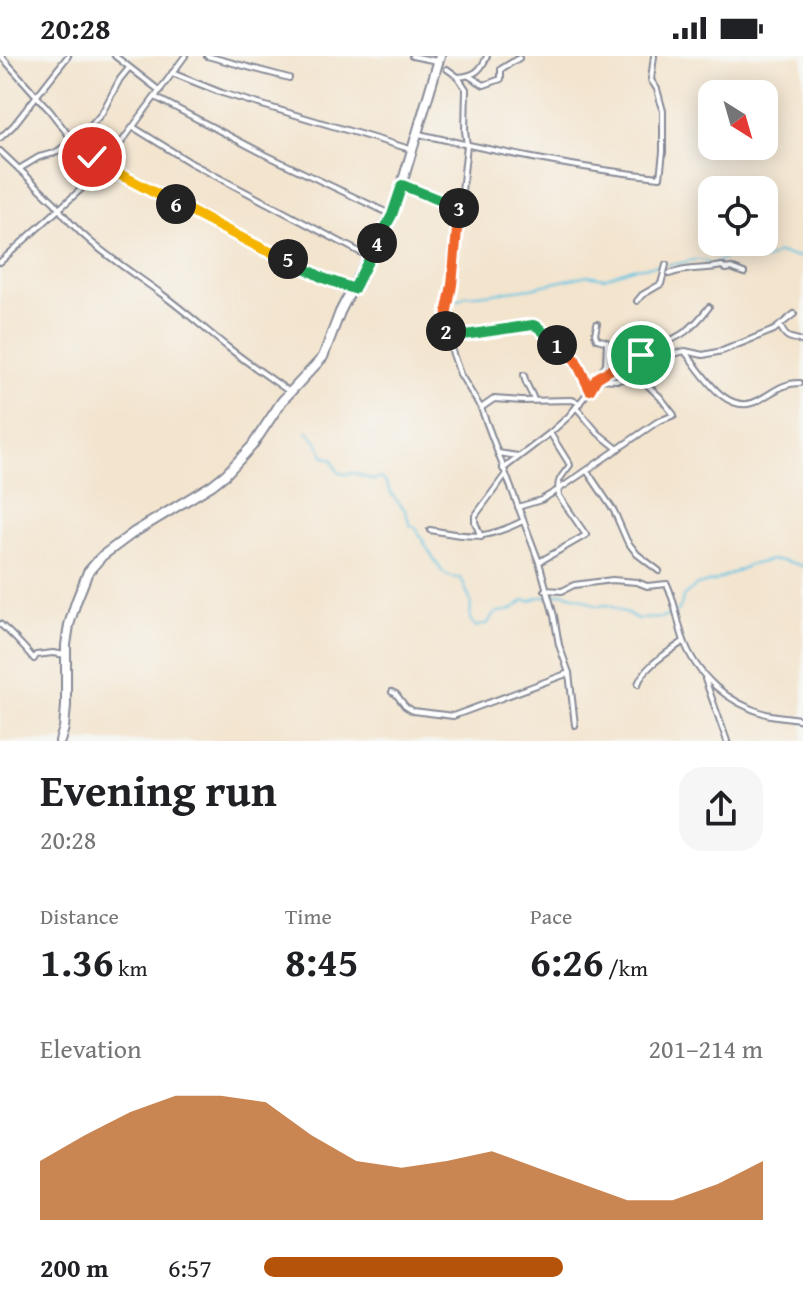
<!DOCTYPE html>
<html lang="en">
<head>
<meta charset="utf-8">
<style>
	body { margin:0; font-family:"Gentium Book Plus",serif; background:#f6f6f6; color:#202124; height:100vh; display:flex; flex-direction:column; font-size:30px; white-space:nowrap }
	* { box-sizing:border-box; margin:0 }
	p { font-size:26px; color:#757577 }
	.icon { flex:none; width:44px; height:44px; fill:none; stroke:currentColor; stroke-width:2; stroke-linecap:round; stroke-linejoin:round }
	.map { position:relative; height:685px; overflow:hidden }
	.sheet { display:flex; flex-direction:column; background:#fff; flex:1 }
	.sheet>* { flex:none }
	.needle { width:52px; rotate:143deg }
	.fabs { position:absolute; left:698px; top:24px; display:grid; gap:16px }
	.fabs a { display:grid; place-items:center; width:80px; height:80px; border-radius:16px; background:#fff; box-shadow:0 4px 20px #0003; font-size:40px }
	.pin { position:absolute; display:grid; place-items:center; width:68px; height:68px; color:#fff; margin:-34px; border:4px solid #fff; border-radius:50%; box-shadow:0 2px 8px #0007 }
	.km { position:absolute; width:40px; height:40px; margin:-20px; border-radius:50%; background:#222; color:#fff; font-size:22px; line-height:40px; text-align:center }
	.round { display:grid; place-items:center; flex:none; width:84px; height:84px; border-radius:24px; background:#f6f6f6 }
	.headline { display:flex; align-items:center; justify-content:space-between; height:136px; padding:0 40px }
	h1 { font-size:44px; font-weight:700; line-height:60px }
	.stats { display:grid; grid-template-columns:repeat(3,1fr); gap:12px; height:136px; padding:8px 40px }
	.stats div { display:grid; align-content:center }
	.stats b { font-size:40px; font-weight:700 }
	.stats small { font-size:22px; font-weight:400 }
	.stats p { font-size:22px }
	.chart { height:224px; padding:16px 40px }
	.chart p { display:flex; justify-content:space-between }
	.chart svg { width:100%; height:144px; margin-top:8px; fill:#b45309; opacity:.7 }
	ul { padding:0 40px; list-style:none; font-size:26px }
	li { display:grid; grid-template-columns:128px 96px 1fr; align-items:center; height:60px }
	li i { height:20px; border-radius:10px; background:#b45309 }
	.status { display:flex; justify-content:space-between; align-items:center; height:56px; padding:0 40px; background:#fff; direction:ltr }
	.status svg { height:22px; fill:currentColor }
	.map>svg:first-child { display:block }
	.lines { fill:none; stroke-linecap:round; stroke-linejoin:round }
	.stream { stroke:#64c3e3; stroke-width:2 }
	.street-casing { stroke:#878a96; stroke-width:8 }
	.primary-casing { stroke:#878a96; stroke-width:12 }
	.street { stroke:#fff; stroke-width:4 }
	.primary { stroke:#fff; stroke-width:8 }
	.split-1-casing { stroke:#fff; stroke-width:16 }
	.split-2-casing { stroke:#fff; stroke-width:16 }
	.split-3-casing { stroke:#fff; stroke-width:16 }
	.split-4-casing { stroke:#fff; stroke-width:16 }
	.split-5-casing { stroke:#fff; stroke-width:16 }
	.split-6-casing { stroke:#fff; stroke-width:16 }
	.split-7-casing { stroke:#fff; stroke-width:16 }
	.split-1 { stroke:#f0652b; stroke-width:10 }
	.split-2 { stroke:#22a559; stroke-width:10 }
	.split-3 { stroke:#f0652b; stroke-width:10 }
	.split-4 { stroke:#22a559; stroke-width:10 }
	.split-5 { stroke:#22a559; stroke-width:10 }
	.split-6 { stroke:#f5b400; stroke-width:10 }
	.split-7 { stroke:#f5b400; stroke-width:10 }
</style>
</head>
<body>
<div class="status"><b>20:28</b><svg viewBox="0 0 49 12"><path d="M0 12V9h3v3zM5 12V6h3v6zM10 12V3h3v9zM15 12V0h3v12zM26 1h20v11H26zM47 4h2v5h-2z"/></svg></div>
<div class="map">
<svg width="803" height="685" viewBox="0 0 803 685">
	<rect width="100%" height="100%" fill="#f6f6f2"/>
	<filter id="ink" filterUnits="userSpaceOnUse"><feTurbulence type="fractalNoise" baseFrequency=".0125" numOctaves="2"/><feDisplacementMap in="SourceGraphic" scale="16" xChannelSelector="R" yChannelSelector="G"/><feConvolveMatrix kernelMatrix="1 2 1 2 8 2 1 2 1" color-interpolation-filters="sRGB"/></filter>
	<filter id="wash" filterUnits="userSpaceOnUse"><feTurbulence type="fractalNoise" baseFrequency=".006" numOctaves="4" result="noise"/><feDisplacementMap in="SourceGraphic" scale="32" xChannelSelector="R" yChannelSelector="G"/><feGaussianBlur stdDeviation="1.8" result="paint"/><feColorMatrix in="noise" values="0 0 0 0 0 0 0 0 0 0 0 0 0 0 0 0 0 1.4 0 .05"/><feComposite in="paint" operator="in"/></filter>
	<g filter="url(#wash)">
		<rect width="100%" height="100%" fill="#f3e4ce"/>
		<g class="lines">
			<g class="stream">
				<path d="M668 208C684 210 697 197 709 209H713C720 205 736 194 743 194 760 195 756 214 777 197L797 201 803 199"/>
				<path d="M454 243 460 244C465 238 471 239 478 239L531 232 588 219 604 222 632 212 663 209"/>
				<path d="M307 375 317 386 325 401 332 403 338 416 344 418 355 417 372 424 380 422 385 425 392 439 405 454 410 469 415 471C422 481 438 516 448 520 450 521 459 522 461 522L471 546 470 563 475 571 488 567C497 549 502 560 514 552 518 550 521 546 525 544L530 545 539 541H547L564 537 583 543 597 550 608 549 638 563 660 562 676 557 681 550 683 541 697 529 715 525 750 509 771 504 785 505 803 510"/>
			</g>
		</g>
	</g>
	<g filter="url(#ink)">
		<g class="lines">
			<g class="street-casing">
				<g id="street">
					<path d="M1 0 50 55 70 81 85 96 104 110 263 193C293 206 322 222 353 233"/>
					<path d="M115 0 160 35"/>
					<path d="M207 0 289 22"/>
					<path d="M412 0 437 5"/>
					<path d="M447 13 458 21 466 33 465 75 467 89 452 229 447 254V281L460 318 481 352 539 506 554 560 559 589 569 617 575 669"/>
					<path d="M172 17 222 37 410 93"/>
					<path d="M469 20 484 29 501 23V13L519 2"/>
					<path d="M458 21C474 20 481 15 487 0"/>
					<path d="M155 41 264 98 390 158"/>
					<path d="M133 71 191 107 369 201"/>
					<path d="M419 78C499 96 579 113 660 121L663 96V55L657 33 651 24 654 0"/>
					<path d="M0 82 13 70 68 0"/>
					<path d="M0 95 55 147C78 183 128 213 163 239 186 256 207 275 230 293 249 308 270 322 290 336"/>
					<path d="M19 113 39 101 55 97 73 84 78 85 102 57 120 23 129 12"/>
					<path d="M402 129 459 152"/>
					<path d="M0 206 98 118 185 0"/>
					<path d="M669 218C688 211 703 214 722 210L726 213 731 212 744 217"/>
					<path d="M637 245 642 239 661 228 666 209"/>
					<path d="M597 268 595 278 597 283 607 286 606 308 599 319"/>
					<path d="M780 270C789 287 790 279 803 286"/>
					<path d="M447 281 477 279 496 274 536 270 567 299 575 303 590 334"/>
					<path d="M647 296C677 281 688 279 709 251"/>
					<path d="M686 297C703 318 727 362 759 344 774 336 782 327 800 327"/>
					<path d="M524 319C525 329 531 334 534 344"/>
					<path d="M576 351 598 377 618 393"/>
					<path d="M481 352 494 343 522 345 572 344 580 347"/>
					<path d="M498 397 518 400"/>
					<path d="M503 413 550 377 568 361 590 334 597 322 616 310 624 301 659 297 670 299 685 295 703 299 722 295 774 274 794 258"/>
					<path d="M587 415 614 455 627 485 637 498 659 515"/>
					<path d="M518 451 541 444 558 434 657 366 674 359 660 341 640 322 633 321 618 324 596 323"/>
					<path d="M430 474C473 481 482 485 523 465"/>
					<path d="M481 481 475 466V460L505 419"/>
					<path d="M539 506 586 479 559 440C556 422 562 421 570 409L550 377"/>
					<path d="M545 534 562 535 574 529 612 524 637 526 647 530 667 528C675 545 677 564 683 582 696 620 728 647 766 658 778 661 791 661 803 664"/>
					<path d="M0 568C13 579 24 591 34 603L36 599 53 597 66 599"/>
					<path d="M705 623 727 685"/>
					<path d="M638 628C645 609 668 597 684 585"/>
					<path d="M392 636 396 638 405 650 413 655 453 660 569 617"/>
				</g>
			</g>
			<g class="primary-casing">
				<path id="primary" d="M60 685 64 672 66 650V589L69 569 76 546 88 516 102 500 133 477 212 429 226 418 252 390 282 345 323 301 340 256 396 148 440 0"/>
			</g>
			<use href="#street" class="street"/>
			<use href="#primary" class="primary"/>
		</g>
	</g>
	<g class="lines" filter="url(#ink)">
		<g class="split-1-casing">
			<path id="split-1" d="M557 289 567 299 575 303 590 334 597 322 616 310 624 301 641 299"/>
		</g>
		<g class="split-2-casing">
			<path id="split-2" d="M446 275 447 281C476 278 504 273 533 269L538 271 557 289"/>
		</g>
		<g class="split-3-casing">
			<path id="split-3" d="M446 275 447 254 452 229 459 152"/>
		</g>
		<g class="split-4-casing">
			<path id="split-4" d="M377 187 392 159 402 129 459 152"/>
		</g>
		<g class="split-5-casing">
			<path id="split-5" d="M288 203 323 222 354 233 377 187"/>
		</g>
		<g class="split-6-casing">
			<path id="split-6" d="M176 148 263 193 288 203"/>
		</g>
		<g class="split-7-casing">
			<path id="split-7" d="M92 101 104 110 176 148"/>
		</g>
		<use href="#split-1" class="split-1"/>
		<use href="#split-2" class="split-2"/>
		<use href="#split-3" class="split-3"/>
		<use href="#split-4" class="split-4"/>
		<use href="#split-5" class="split-5"/>
		<use href="#split-6" class="split-6"/>
		<use href="#split-7" class="split-7"/>
	</g>
</svg>
<div class="fabs">
<a><svg class="needle" viewBox="-14 -14 28 28"><path d="M0-13l5 13h-10z" fill="#e53935"/><path d="M0 13l5-13h-10z" fill="#757577"/></svg></a>
<a><svg class="icon" aria-label="locate" viewBox="0 0 24 24"><circle cx="12" cy="12" r="6"/><path d="M12 2v4M12 18v4M2 12h4M18 12h4"/></svg></a>
</div>
<div class="pin" style="left:641px;top:299px;background:#1e9e55"><svg class="icon" aria-label="arrive" viewBox="0 0 24 24"><path d="M6 21V4h12l-3 4 3 4H6"/></svg></div>
<div class="pin" style="left:92px;top:101px;background:#d93025"><svg class="icon" aria-label="check" viewBox="0 0 24 24"><path d="M5 12l5 5 9-10"/></svg></div>
<b class="km" style="left:557px;top:289px">1</b>
<b class="km" style="left:446px;top:275px">2</b>
<b class="km" style="left:459px;top:152px">3</b>
<b class="km" style="left:377px;top:187px">4</b>
<b class="km" style="left:288px;top:203px">5</b>
<b class="km" style="left:176px;top:148px">6</b>
</div>
<section class="sheet">
<div class="headline"><div><h1>Evening run</h1><p>20:28</p></div><a class="round"><svg class="icon" aria-label="share" viewBox="0 0 24 24"><path d="M12 15V3M7 8l5-5 5 5M5 13v7h14v-7"/></svg></a></div>
<div class="stats">
<div><p>Distance</p><b>1.36<small> km</small></b></div>
<div><p>Time</p><b>8:45</b></div>
<div><p>Pace</p><b>6:26<small> /km</small></b></div>
</div>
<div class="chart"><p><span>Elevation</span>201–214 m</p>
<svg viewBox="0 0 160 44" preserveAspectRatio="none"><path d="M0 44V26L10 18L20 11L30 6L40 6L50 8L60 18L70 26L80 28L90 26L100 23L110 28L120 33L130 38L140 38L150 33L160 26V44z"/></svg>
</div>
<ul>
<li><b>200 m</b>6:57<i style="width:60%"></i></li>
</ul>
</section>
</body>
</html>
